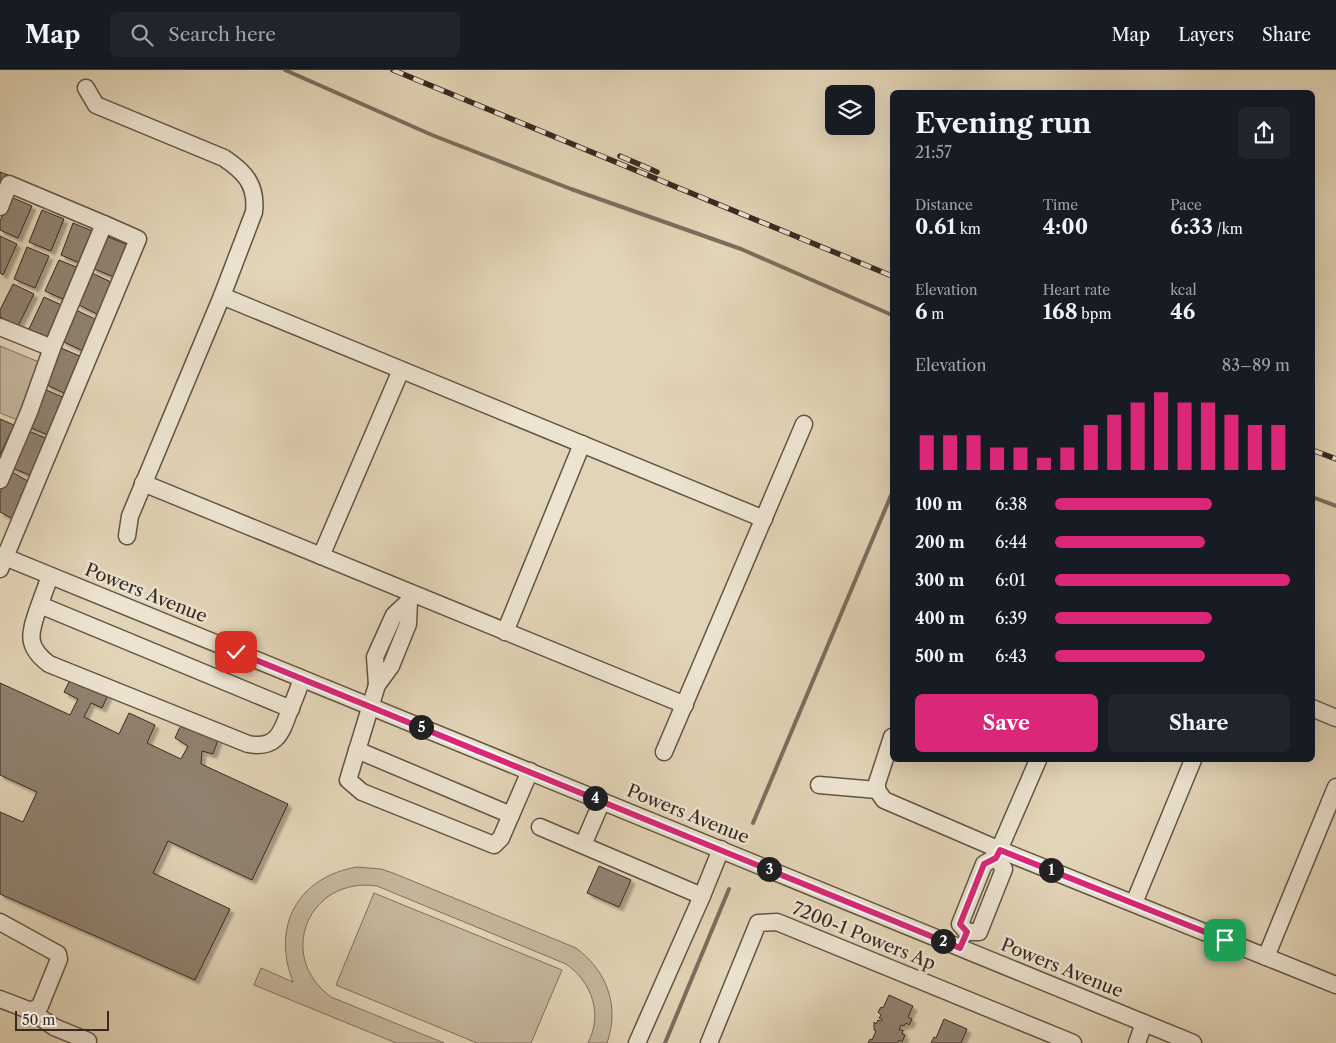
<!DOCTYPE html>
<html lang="en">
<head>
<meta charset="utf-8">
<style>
	body { margin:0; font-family:"Libre Caslon Text",serif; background:#20242c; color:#f1f3f6; height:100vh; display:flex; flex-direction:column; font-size:19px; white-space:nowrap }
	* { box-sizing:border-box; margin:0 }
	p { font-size:16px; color:#9ea1a6 }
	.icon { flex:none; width:28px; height:28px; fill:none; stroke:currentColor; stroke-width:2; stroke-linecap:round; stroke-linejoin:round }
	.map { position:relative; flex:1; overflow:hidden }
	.side { position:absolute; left:890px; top:20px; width:425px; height:672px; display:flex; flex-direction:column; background:#171b24; border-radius:8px; box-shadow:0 5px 20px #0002 }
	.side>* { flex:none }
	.controls { position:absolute; left:825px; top:15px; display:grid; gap:10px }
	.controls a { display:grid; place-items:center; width:50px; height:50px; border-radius:8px; background:#171b24; box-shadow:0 5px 20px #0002; font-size:25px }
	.scale { position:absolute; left:15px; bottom:12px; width:94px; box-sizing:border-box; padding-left:5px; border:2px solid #372922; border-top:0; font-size:14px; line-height:18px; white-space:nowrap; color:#372922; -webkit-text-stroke:4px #ece3d0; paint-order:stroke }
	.pin { position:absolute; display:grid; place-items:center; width:42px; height:42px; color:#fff; margin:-21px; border-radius:10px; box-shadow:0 2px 8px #0006 }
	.km { position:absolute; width:25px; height:25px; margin:-12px; border-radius:50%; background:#222; color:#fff; font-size:14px; line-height:25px; text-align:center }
	.round { display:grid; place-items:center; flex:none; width:52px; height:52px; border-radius:8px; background:#20242c }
	.headline { display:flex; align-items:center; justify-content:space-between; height:85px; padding:0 25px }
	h1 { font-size:28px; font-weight:700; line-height:38px }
	.stats { display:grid; grid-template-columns:repeat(3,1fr); gap:8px; height:85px; padding:5px 25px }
	.stats div { display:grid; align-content:center }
	.stats b { font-size:21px; font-weight:700 }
	.stats small { font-size:14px; font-weight:400 }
	.stats p { font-size:14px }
	.chart { height:140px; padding:10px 25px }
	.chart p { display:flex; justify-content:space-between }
	.chart svg { width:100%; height:90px; margin-top:5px; stroke:#db2777; stroke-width:6 }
	.cta { display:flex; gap:10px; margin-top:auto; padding:10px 25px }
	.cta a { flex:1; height:58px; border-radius:8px; background:#db2777; color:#fff; font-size:20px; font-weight:700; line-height:58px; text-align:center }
	.cta a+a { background:#20242c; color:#f1f3f6 }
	ul { padding:0 25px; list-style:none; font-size:16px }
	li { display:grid; grid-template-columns:80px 60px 1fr; align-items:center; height:38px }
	li i { height:12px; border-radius:6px; background:#db2777 }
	header { display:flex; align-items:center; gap:30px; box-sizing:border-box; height:70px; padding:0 25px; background:#171b24; border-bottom:1px solid #363941 }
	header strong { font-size:24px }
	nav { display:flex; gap:28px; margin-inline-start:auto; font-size:18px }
	.search { width:350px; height:45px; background:#20242c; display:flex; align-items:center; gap:12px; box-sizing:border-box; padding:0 18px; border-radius:8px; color:#9ea1a6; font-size:19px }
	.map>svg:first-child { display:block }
	.green { fill:#c5b79d; stroke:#7e7060 }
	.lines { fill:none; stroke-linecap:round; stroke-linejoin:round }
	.stream { stroke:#7b6d5d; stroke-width:4 }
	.building { fill:#90826f; stroke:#372922; filter:url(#shadow) }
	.minor-casing { stroke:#625447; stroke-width:19 }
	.minor { stroke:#ece3d0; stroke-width:16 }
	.rail-casing { stroke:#372922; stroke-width:5.5 }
	.rail { stroke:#ece3d0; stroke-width:4; stroke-dasharray:11; stroke-linecap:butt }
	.route-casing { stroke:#fff; stroke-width:10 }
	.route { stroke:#db2777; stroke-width:6 }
	.labels { text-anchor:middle; stroke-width:5; stroke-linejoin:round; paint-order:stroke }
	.street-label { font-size:18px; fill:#372922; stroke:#ece3d0 }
</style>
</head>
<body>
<header>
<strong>Map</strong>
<div class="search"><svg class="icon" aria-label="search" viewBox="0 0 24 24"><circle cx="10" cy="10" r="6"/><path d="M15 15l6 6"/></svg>Search here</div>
<nav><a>Map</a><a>Layers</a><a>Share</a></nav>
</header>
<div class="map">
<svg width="1336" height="973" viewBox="0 0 1336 973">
	<defs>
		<filter id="shadow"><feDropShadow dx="4" dy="4" stdDeviation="1" flood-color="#0004"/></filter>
	</defs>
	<rect width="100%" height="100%" fill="#e2d4b6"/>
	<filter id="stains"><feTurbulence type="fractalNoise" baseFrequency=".004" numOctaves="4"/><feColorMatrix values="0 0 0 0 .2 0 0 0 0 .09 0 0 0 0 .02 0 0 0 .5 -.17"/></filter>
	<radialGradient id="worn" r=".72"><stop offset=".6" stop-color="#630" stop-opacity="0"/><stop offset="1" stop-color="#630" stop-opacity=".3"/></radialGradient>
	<g class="green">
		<path d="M0 276 44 294 20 351 0 343Z"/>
		<path d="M357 797 381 799 393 803 576 878C607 901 620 936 607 973H588C603 944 592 912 566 894L377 816C309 806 275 886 331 927L444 973H396L254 915 261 898 293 912C271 856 298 807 357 797Z"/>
		<path d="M374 823 562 900 531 973H477L336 915Z"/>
	</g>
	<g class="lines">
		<g class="stream">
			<path d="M285 0 432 65 571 119 741 179 892 245"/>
			<path d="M1312 427 1336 436"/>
			<path d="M753 753 892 423"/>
			<path d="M665 973 729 819"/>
		</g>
	</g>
	<g class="building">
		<path d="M0 102 8 105 0 124Z"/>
		<path d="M11 127 32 136 18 168 0 160V151Z"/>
		<path d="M42 140 64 149 51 181 29 172Z"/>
		<path d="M73 153 95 162 82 194 61 185Z"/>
		<path d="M0 166 17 174 3 205 0 203Z"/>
		<path d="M106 166 128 175 114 207 92 198Z"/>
		<path d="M27 177 49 186 35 218 14 209Z"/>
		<path d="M59 190 81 199 67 231 45 221Z"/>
		<path d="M92 203 113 213 97 244 77 234Z"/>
		<path d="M13 214 34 224 18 256 0 247V240Z"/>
		<path d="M44 227 66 237 51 269 29 259Z"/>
		<path d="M76 240 97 250 83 281 62 271Z"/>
		<path d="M61 278 82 287 66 324 45 314Z"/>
		<path d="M44 319 65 328 48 365 27 356Z"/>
		<path d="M0 349 14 355 0 385Z"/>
		<path d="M26 360 48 369 32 406 10 397Z"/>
		<path d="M12 402 33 414 13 449 0 442V422Z"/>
		<path d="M71 608 108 625 102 638 91 633 84 647 119 664 129 643 155 655 147 673 181 689 188 676 175 668 179 659 183 654 218 670 213 684 202 681 201 694 288 734 252 810 168 771 153 803 230 839 195 910 0 824V742L23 752 37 722 0 705V613L70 645 78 629 64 622Z"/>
		<path d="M599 796 631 810 619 837 587 823Z"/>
		<path d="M889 925 913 936 908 947 912 949 909 955 906 953 904 956 901 955 899 960H903L902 964 905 965 902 972 899 970 897 973H868L870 969 872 970 876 961 874 960V952L876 954 878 950 881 951 882 949 879 948 881 945 878 942 881 937 883 938Z"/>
		<path d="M944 949 967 959 961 973H931L934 967 936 968Z"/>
	</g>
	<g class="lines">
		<g class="minor-casing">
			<g id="minor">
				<path d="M86 18 96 35 224 88C245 102 257 115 254 142L222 226 130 446 127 466"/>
				<path d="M0 137 9 114 104 154 52 278 29 342 0 410"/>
				<path d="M222 226 764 449"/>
				<path d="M0 257 52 278"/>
				<path d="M143 413 685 635"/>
				<path d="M0 485 1193 973"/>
				<path d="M321 486 401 300"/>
				<path d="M0 499 138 169 104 154"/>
				<path d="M50 506C46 517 42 528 38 539 30 563 25 576 49 594L248 674C275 679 281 665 289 642 294 631 298 620 302 609"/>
				<path d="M409 531 408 554 391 596 377 615 348 710 362 722 494 775 501 768 530 701"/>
				<path d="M40 535 291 639"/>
				<path d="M505 562 582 374"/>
				<path d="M377 615 375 587 394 545 409 531 411 526"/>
				<path d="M1312 638 1336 648"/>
				<path d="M892 667 877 713V720L884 730 1000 780 1336 915"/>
				<path d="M357 680 511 745"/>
				<path d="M664 682 804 354"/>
				<path d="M819 715 877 720"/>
				<path d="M540 757 702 826"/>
				<path d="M583 775 602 731"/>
				<path d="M1134 833 1193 690"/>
				<path d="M0 852 58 884 59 889 40 936 31 941 0 929"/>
				<path d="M967 862 960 854 984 794 996 787 1038 690"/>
				<path d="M967 862H979L1004 799 996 787"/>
				<path d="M1266 887 1336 717"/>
				<path d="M31 941 54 957 88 971"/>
				<path d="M637 973 702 826 721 779"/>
				<path d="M709 973 758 853 777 852 1073 973"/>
				<path d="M1137 973 1144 953"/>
			</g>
		</g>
		<use href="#minor" class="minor"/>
		<g class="rail-casing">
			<g id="rail">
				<path d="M393 0 892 206"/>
				<path d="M620 86 657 102"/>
				<path d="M1312 380 1336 389"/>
			</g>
		</g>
		<use href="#rail" class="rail"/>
	</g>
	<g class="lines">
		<g class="route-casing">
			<path id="route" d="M236 582 960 878 967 862 960 854 984 794 996 788 1000 780 1225 870"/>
		</g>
		<use href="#route" class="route"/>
	</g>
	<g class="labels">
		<g class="street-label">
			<text transform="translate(146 523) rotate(22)" y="6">Powers Avenue</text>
			<text transform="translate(688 744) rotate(22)" y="6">Powers Avenue</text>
			<text transform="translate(864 866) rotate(22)" y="6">7200-1 Powers Ap</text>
			<text transform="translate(1062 898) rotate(22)" y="6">Powers Avenue</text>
		</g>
	</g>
	<rect width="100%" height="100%" filter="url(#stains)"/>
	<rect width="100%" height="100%" fill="url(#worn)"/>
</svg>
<div class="controls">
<a><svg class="icon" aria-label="layers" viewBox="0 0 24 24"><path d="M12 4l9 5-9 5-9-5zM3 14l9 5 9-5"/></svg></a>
</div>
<div class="scale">50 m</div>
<div class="pin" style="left:1225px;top:870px;background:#1e9e55"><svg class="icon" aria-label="arrive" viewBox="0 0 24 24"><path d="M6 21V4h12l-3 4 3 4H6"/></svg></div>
<div class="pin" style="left:236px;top:582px;background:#d93025"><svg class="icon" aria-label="check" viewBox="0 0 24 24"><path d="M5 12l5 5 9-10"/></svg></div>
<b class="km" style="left:1051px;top:800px">1</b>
<b class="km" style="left:943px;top:871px">2</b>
<b class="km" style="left:769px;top:799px">3</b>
<b class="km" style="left:595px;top:728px">4</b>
<b class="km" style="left:421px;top:657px">5</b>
<section class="side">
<div class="headline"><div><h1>Evening run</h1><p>21:57</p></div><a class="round"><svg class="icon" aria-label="share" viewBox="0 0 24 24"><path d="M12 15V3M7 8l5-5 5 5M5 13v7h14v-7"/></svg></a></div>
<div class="stats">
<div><p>Distance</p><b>0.61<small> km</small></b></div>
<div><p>Time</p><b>4:00</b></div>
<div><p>Pace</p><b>6:33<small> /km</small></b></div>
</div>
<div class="stats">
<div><p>Elevation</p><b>6<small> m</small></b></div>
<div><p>Heart rate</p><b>168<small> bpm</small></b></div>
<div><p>kcal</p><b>46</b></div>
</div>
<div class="chart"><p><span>Elevation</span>83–89 m</p>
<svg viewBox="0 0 160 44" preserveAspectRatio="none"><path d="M5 44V27M15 44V27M25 44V27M35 44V33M45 44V33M55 44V38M65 44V33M75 44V22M85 44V17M95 44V11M105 44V6M115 44V11M125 44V11M135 44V17M145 44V22M155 44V22"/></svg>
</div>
<ul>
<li><b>100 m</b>6:38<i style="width:67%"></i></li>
<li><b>200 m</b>6:44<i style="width:64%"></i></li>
<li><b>300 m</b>6:01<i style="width:100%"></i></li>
<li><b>400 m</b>6:39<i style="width:67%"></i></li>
<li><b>500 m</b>6:43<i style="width:64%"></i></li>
</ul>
<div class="cta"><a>Save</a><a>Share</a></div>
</section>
</div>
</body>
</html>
